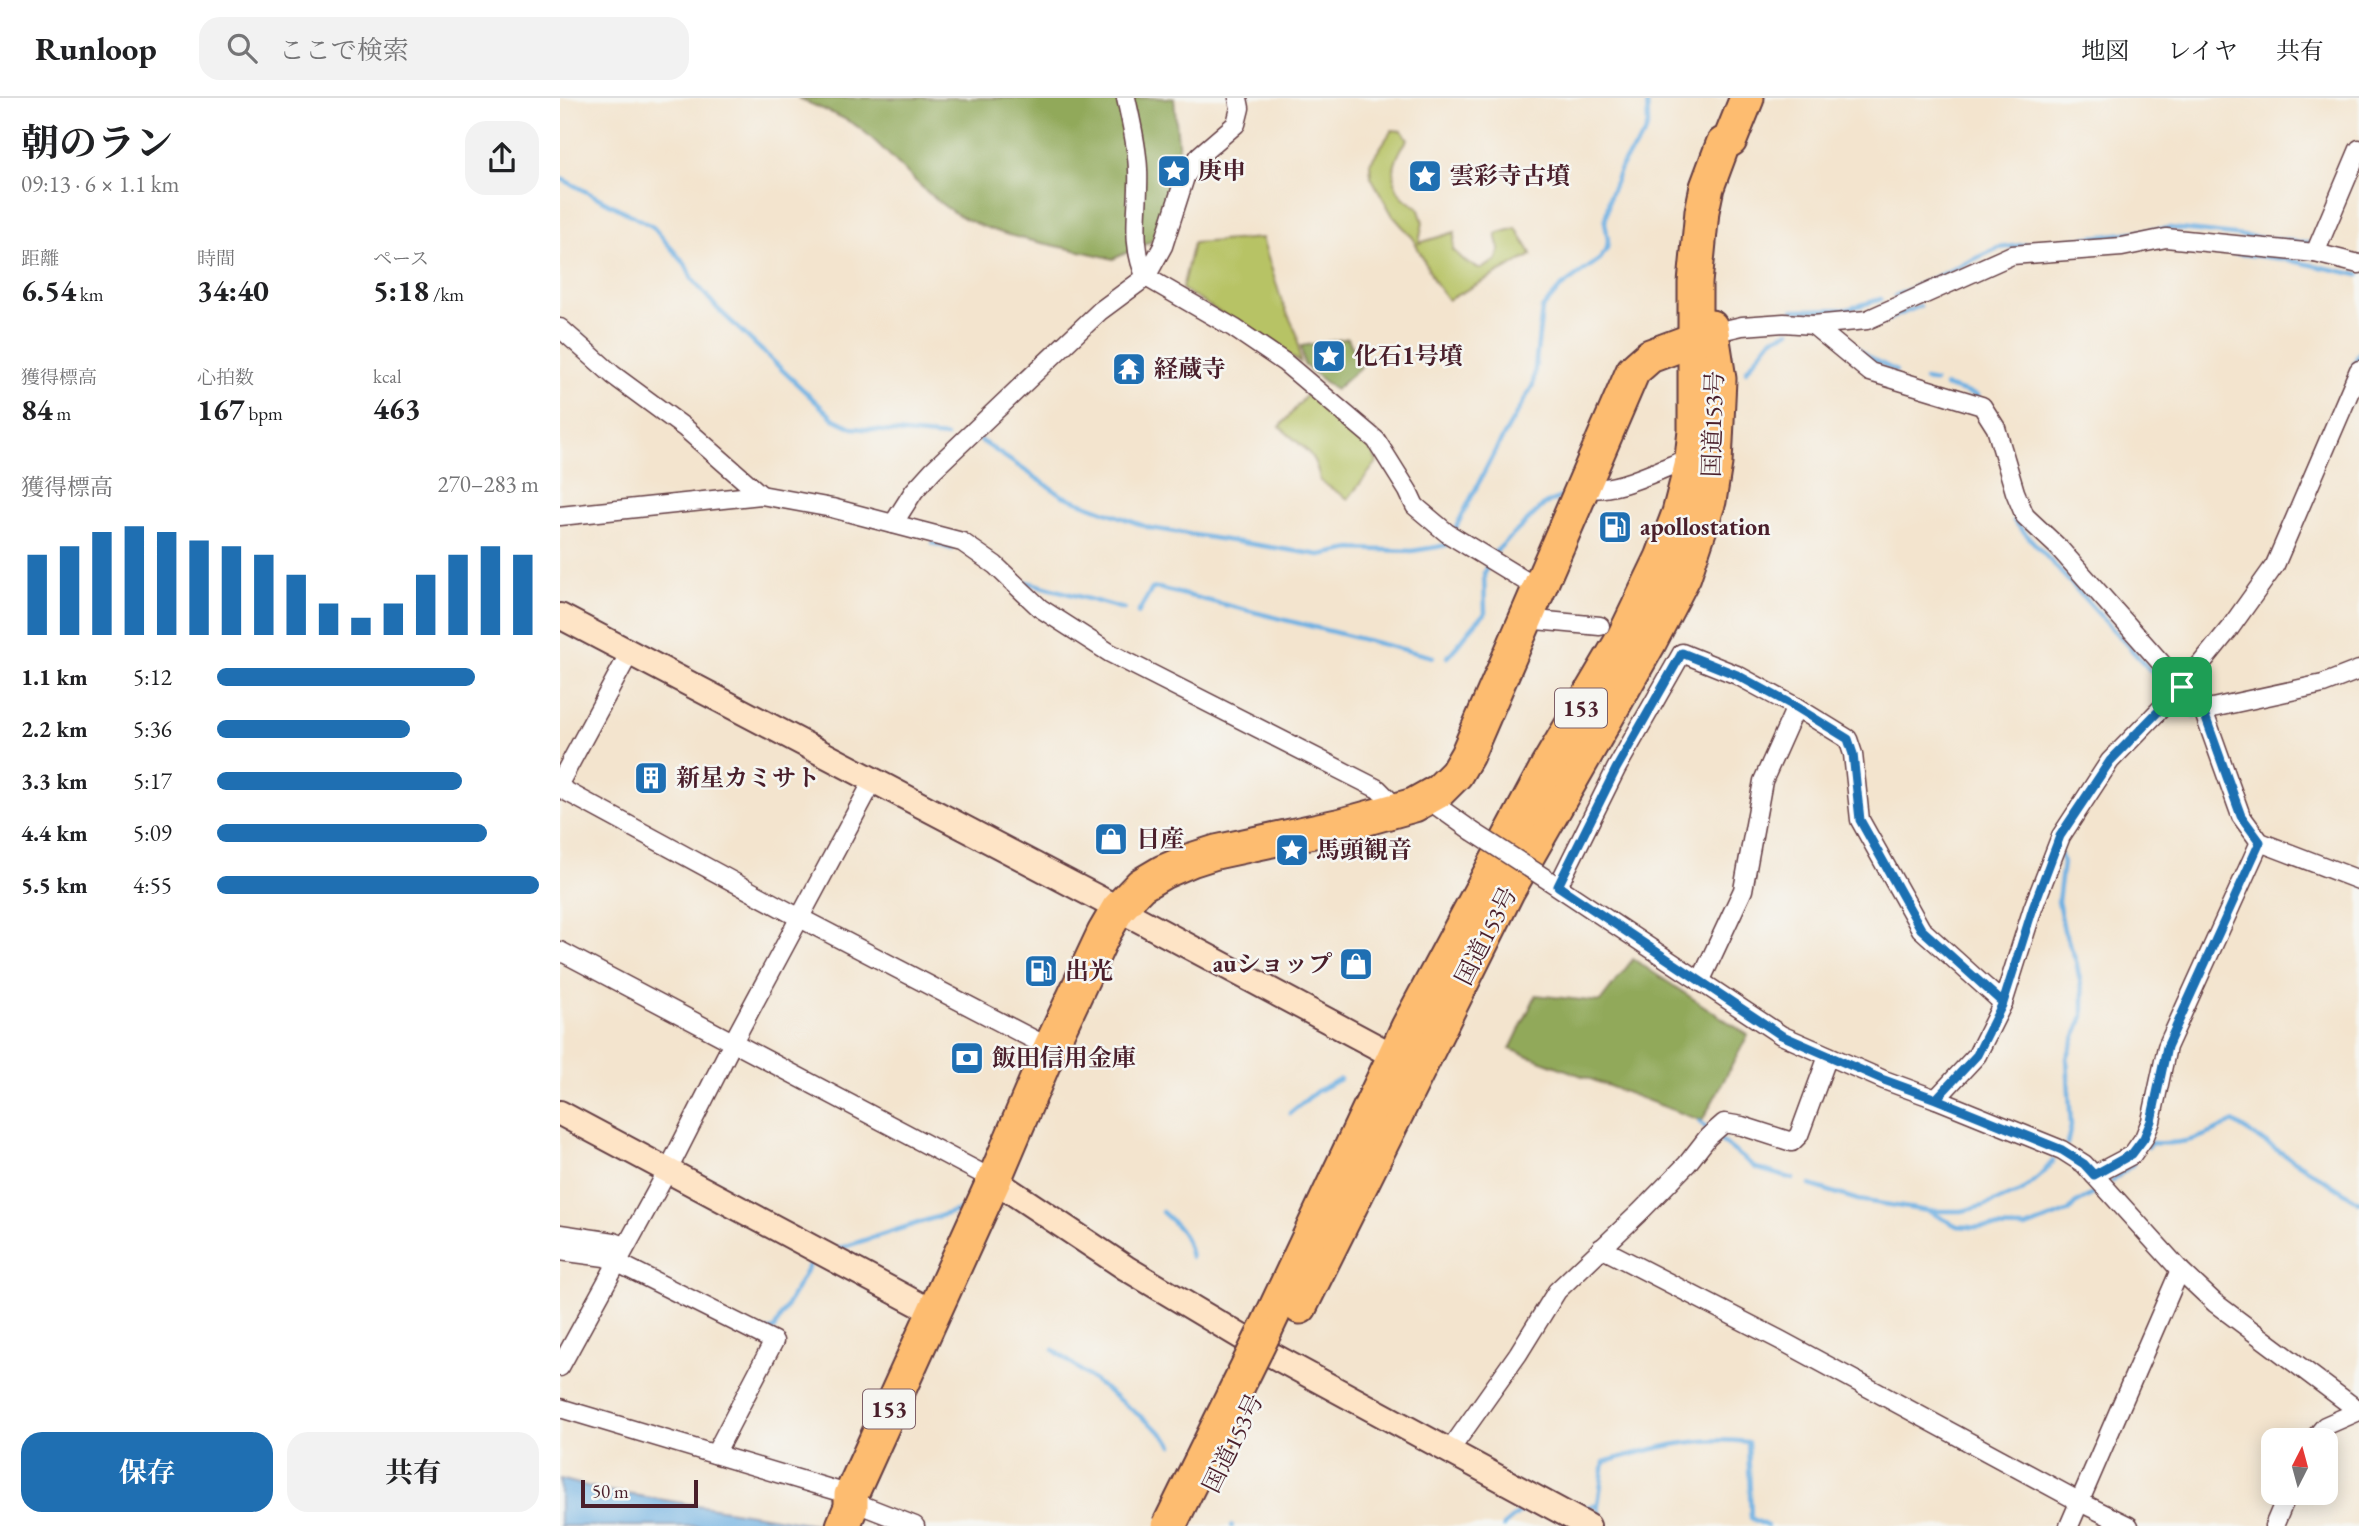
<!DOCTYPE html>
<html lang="ja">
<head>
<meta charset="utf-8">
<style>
	body { margin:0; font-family:"EB Garamond","Noto Serif JP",serif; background:#f2f2f2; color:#202124; height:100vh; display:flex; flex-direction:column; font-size:26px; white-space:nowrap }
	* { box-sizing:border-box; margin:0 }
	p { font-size:23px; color:#757577 }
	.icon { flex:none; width:38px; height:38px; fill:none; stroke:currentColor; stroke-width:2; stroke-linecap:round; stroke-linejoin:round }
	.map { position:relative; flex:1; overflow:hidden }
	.sheet { display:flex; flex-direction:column; background:#fff; width:560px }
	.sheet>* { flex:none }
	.needle { width:46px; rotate:6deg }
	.tools { position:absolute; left:1701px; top:1330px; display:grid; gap:14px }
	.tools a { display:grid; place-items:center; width:77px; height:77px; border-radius:14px; background:#fff; box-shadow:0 4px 18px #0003; font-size:35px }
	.scale { position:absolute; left:21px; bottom:18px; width:117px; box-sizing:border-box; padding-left:7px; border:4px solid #4a1f2b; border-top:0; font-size:19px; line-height:24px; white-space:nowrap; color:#4a1f2b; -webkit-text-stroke:5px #f6f6f2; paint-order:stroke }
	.pin { position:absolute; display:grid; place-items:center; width:60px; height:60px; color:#fff; margin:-30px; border-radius:14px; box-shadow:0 4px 10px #0006 }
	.round { display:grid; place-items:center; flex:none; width:74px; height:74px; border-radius:21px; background:#f2f2f2 }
	.overview { display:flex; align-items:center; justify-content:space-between; height:119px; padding:0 21px }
	h1 { font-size:38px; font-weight:700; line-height:52px }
	.metrics { display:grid; grid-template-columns:repeat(3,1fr); gap:10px; height:119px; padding:7px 21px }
	.metrics div { display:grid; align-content:center }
	.metrics b { font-size:30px; font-weight:700 }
	.metrics small { font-size:19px; font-weight:400 }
	.metrics p { font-size:19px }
	.chart { height:196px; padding:14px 21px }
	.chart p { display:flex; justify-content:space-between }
	.chart svg { width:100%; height:126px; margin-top:7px; stroke:#1f6fb2; stroke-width:6 }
	.action { display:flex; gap:14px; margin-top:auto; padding:14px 21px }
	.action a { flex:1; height:80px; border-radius:21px; background:#1f6fb2; color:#fff; font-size:28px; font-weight:700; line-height:80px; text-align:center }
	.action a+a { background:#f2f2f2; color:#202124 }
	ul { padding:0 21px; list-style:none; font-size:23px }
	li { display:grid; grid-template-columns:112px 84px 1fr; align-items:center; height:52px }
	li i { height:18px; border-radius:9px; background:#1f6fb2 }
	header { display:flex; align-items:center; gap:42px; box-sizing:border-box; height:98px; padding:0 35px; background:#fff; border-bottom:2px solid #e0e0e0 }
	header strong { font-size:33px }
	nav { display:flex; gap:38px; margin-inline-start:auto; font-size:24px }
	.search { width:490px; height:63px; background:#f2f2f2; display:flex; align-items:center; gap:18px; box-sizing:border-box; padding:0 24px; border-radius:21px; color:#757577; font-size:26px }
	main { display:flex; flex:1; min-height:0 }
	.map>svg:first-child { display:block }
	.green { fill:#b7c365; stroke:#807148; stroke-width:2 }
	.forest { fill:#91a95a; stroke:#6e6442; stroke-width:2 }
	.water { fill:#6eb0e2; stroke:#5c6886; stroke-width:2 }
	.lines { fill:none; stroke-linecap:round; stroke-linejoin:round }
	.stream { stroke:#6eb0e2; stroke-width:4.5 }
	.street-casing { stroke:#633d43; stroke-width:21 }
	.secondary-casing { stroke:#633d43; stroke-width:28 }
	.highway-casing { stroke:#633d43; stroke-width:37 }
	.street { stroke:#fff; stroke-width:18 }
	.secondary { stroke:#fee4c6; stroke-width:24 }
	.highway { stroke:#fdbc70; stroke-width:33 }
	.street-bridge-casing { stroke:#633d43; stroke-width:21; stroke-linecap:butt }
	.highway-bridge-casing { stroke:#633d43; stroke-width:37; stroke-linecap:butt }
	.street-bridge { stroke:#fff; stroke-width:18 }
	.highway-bridge { stroke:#fdbc70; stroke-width:33 }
	.route-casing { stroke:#fff; stroke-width:14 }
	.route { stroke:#1f6fb2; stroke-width:9 }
	.labels { text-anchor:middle; stroke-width:5; stroke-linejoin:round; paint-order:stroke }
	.shield { fill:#f6f6f2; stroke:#7e6067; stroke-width:2 }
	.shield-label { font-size:23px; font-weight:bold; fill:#4a1f2b }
	.poi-label { font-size:24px; font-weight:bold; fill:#4a1f2b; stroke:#f6f6f2; text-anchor:start }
	.street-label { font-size:24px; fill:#4a1f2b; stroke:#f6f6f2 }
</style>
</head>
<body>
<header>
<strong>Runloop</strong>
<div class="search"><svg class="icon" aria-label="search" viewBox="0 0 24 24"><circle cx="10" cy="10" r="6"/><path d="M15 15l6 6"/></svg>ここで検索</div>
<nav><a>地図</a><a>レイヤ</a><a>共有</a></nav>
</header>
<main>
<section class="sheet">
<div class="overview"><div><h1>朝のラン</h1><p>09:13 · 6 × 1.1 km</p></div><a class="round"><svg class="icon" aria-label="share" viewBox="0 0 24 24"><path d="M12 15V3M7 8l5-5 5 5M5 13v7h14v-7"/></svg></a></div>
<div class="metrics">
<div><p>距離</p><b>6.54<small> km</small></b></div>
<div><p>時間</p><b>34:40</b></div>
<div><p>ペース</p><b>5:18<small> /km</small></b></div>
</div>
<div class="metrics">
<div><p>獲得標高</p><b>84<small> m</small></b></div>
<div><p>心拍数</p><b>167<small> bpm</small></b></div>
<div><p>kcal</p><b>463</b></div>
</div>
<div class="chart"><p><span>獲得標高</span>270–283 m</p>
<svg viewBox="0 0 160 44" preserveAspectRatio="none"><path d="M5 44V16M15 44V13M25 44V8M35 44V6M45 44V8M55 44V11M65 44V13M75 44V16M85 44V23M95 44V33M105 44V38M115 44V33M125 44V23M135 44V16M145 44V13M155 44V16"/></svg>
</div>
<ul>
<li><b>1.1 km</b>5:12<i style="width:80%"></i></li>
<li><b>2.2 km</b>5:36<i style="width:60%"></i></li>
<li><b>3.3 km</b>5:17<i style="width:76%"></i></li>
<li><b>4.4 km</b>5:09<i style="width:84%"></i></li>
<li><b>5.5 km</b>4:55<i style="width:100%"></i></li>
</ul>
<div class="action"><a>保存</a><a>共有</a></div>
</section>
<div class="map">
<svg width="1799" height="1428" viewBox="0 0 1799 1428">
	<rect width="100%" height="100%" fill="#f6f6f2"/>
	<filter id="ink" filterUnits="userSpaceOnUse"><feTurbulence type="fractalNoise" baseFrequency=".0143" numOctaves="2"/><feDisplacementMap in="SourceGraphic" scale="14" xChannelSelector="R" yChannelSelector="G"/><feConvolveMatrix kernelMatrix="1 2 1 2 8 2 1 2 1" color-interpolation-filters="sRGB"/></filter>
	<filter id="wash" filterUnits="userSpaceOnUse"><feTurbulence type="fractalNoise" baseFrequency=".00686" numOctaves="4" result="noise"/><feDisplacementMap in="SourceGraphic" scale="28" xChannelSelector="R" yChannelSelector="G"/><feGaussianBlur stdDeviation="1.57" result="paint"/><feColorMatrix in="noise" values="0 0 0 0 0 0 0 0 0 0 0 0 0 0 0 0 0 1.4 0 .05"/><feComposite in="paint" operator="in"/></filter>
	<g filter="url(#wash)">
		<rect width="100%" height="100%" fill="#f3e4ce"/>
		<g class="green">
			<path d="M832 32 842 33 848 41C829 66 826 94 858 109L863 124 859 145 895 134 893 152 907 165 921 171 936 163 940 152 936 136 956 130 972 157 888 202 875 185 853 140 833 118 811 79 810 65Z"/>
			<path d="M702 140 722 204 737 236 740 264 622 191 633 145Z"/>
			<path d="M749 294 807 345 817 364 788 401 760 383C756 354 741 348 720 329Z"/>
		</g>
		<g class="forest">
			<path d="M238 0H614L620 67 610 88 592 143 553 161C501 146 441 143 393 114 358 91 333 57 301 31 284 18 258 10 238 0Z"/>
			<path d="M788 240 801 269 775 292 744 267 741 248Z"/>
			<path d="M1073 861 1188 937 1142 1023 950 951 976 897 1040 904Z"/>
		</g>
		<path class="water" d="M0 1381 42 1392 267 1428H0Z"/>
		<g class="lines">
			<g class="stream">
				<path d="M0 80 92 128 125 166 132 181 157 210 274 321 293 330 386 339"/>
				<path d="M1673 155 1723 161 1799 177"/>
				<path d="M1335 198 1438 150 1610 130 1748 145"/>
				<path d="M1233 212 1288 211 1321 201"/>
				<path d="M1310 229 1360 208"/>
				<path d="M1277 233 1307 258 1336 273"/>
				<path d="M20 236 62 272"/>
				<path d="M1793 269 1799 255"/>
				<path d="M1186 273 1211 241 1230 233"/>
				<path d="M1365 282 1375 284"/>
				<path d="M1385 288 1418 298"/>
				<path d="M420 342 503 398 590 430 760 457 792 451 852 453 877 449 886 447 890 440"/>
				<path d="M1454 423 1609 593"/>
				<path d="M894 433 935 353 973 287 982 211 1000 190 1040 161 1047 150 1048 142 1045 124 1050 97 1063 65 1085 36 1088 26 1087 0"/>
				<path d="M373 445 392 451"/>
				<path d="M933 456 985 406 1005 397"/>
				<path d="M467 484 564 511"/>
				<path d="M578 515 592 491 598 490 873 559"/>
				<path d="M887 559C898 549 917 520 925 516L924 475 927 468"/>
				<path d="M1620 604 1635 618"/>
				<path d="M1501 757 1503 765 1498 803 1504 832 1516 863 1523 897V918L1507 960 1511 1028 1507 1046"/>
				<path d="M730 1015 757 993 780 981"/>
				<path d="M1140 1024 1147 1030"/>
				<path d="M1156 1039 1196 1070 1233 1081"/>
				<path d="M1588 1049 1591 1045C1626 1047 1642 1040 1673 1024L1799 1104"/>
				<path d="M1552 1083 1573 1066"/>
				<path d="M1250 1087 1298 1102 1368 1113 1397 1128 1410 1129 1466 1130 1509 1113 1515 1106 1538 1093"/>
				<path d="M1371 1113H1402L1423 1108 1461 1094 1480 1078 1493 1063"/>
				<path d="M602 1114C620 1130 626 1135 631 1159"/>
				<path d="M277 1151 405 1110"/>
				<path d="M207 1233 214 1231 252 1162"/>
				<path d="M494 1252 601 1334 613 1347"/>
				<path d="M1021 1411 1038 1406"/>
				<path d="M1040 1422 1038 1407 1044 1364C1091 1351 1138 1337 1188 1344L1191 1420 1207 1428"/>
				<path d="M671 1428H672"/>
				<path d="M943 1428 969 1407"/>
			</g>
		</g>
	</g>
	<g filter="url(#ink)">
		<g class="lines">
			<g class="street-casing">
				<g id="street">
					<path d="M566 0C571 23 577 47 578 71 580 108 569 144 586 179L674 230 724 264 816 342 848 393 855 408 887 435 977 490"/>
					<path d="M1755 155 1799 51"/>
					<path d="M1253 227 1310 274 1422 308 1436 330 1455 394 1465 418 1498 449 1643 612 1681 718 1700 744 1799 782"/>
					<path d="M0 230 53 277 125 330 201 397"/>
					<path d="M1152 235 1182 228 1224 225 1253 227 1307 222 1452 157 1562 149 1606 140 1755 155 1799 166"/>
					<path d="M1021 390C1052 395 1088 377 1117 365"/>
					<path d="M0 418 201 397 272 410 402 444 435 467 480 510 550 555 818 691 829 702 832 714"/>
					<path d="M333 426 354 393 373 372 540 213 586 179 603 148 625 79 640 57 676 26 680 10 678 0"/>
					<path d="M965 521 1040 528"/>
					<path d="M1643 612 1763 586 1799 572"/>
					<path d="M0 684 69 556"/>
					<path d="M0 690 240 820 490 950"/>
					<path d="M867 701 912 733"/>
					<path d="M991 784 1221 937 1324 982 1376 1001 1502 1052 1524 1066 1620 1172 1655 1205 1799 1313"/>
					<path d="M998 788 1056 671 1122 555 1177 577 1236 609 1288 641 1293 656 1300 722 1361 831 1443 905"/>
					<path d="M0 853 434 1082"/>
					<path d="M1140 884 1183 792 1203 683 1236 609"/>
					<path d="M1376 1001 1417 957 1443 905 1473 810 1501 738 1550 663 1622 589 1670 530 1715 467 1799 272"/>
					<path d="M1534 1077 1572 1057 1584 1040 1591 1023 1607 949 1700 744"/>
					<path d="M0 1136 54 1144 65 1148"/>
					<path d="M1041 1150 1220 1242 1520 1404 1569 1428"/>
					<path d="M0 1153 45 1159 56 1164 214 1243 155 1356"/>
					<path d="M0 1269 108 1072 173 944 313 683"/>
					<path d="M0 1310 291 1397 299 1406 355 1428"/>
					<path d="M1753 1342 1765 1328 1799 1313"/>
					<path d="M890 1352 958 1256 997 1193 1080 1114 1127 1066 1148 1039 1164 1025 1182 1028 1232 1044 1239 1037 1268 958"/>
					<path d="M1509 1428 1620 1172"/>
					<path d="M1714 1428 1728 1395"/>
				</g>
			</g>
			<g class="secondary-casing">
				<g id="secondary">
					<path d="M0 518 540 801 847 965"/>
					<path d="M0 1015 373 1214"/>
					<path d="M434 1082 566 1170 710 1256 1028 1428"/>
				</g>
			</g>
			<g class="highway-casing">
				<g id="highway">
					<path d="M740 1209 948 792 1089 545 1124 478 1149 403 1155 365 1159 281 1151 229"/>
					<path d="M703 1237 848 929 987 669 1064 539 1102 460 1119 415 1131 368 1135 333V185L1142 113 1147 89 1163 46 1170 42 1187 0"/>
					<path d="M283 1428 291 1409V1397L434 1082 490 950 544 835 558 811 581 787 603 774 631 762 656 754 782 727 854 707 879 693 896 676 907 657 1073 273 1090 258 1152 235"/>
				</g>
			</g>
			<use href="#street" class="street"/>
			<use href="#secondary" class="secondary"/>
			<use href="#highway" class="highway"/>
			<g class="street-bridge-casing">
				<path id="street-bridge" d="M912 733 991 784"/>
			</g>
			<g class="highway-bridge-casing">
				<path id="highway-bridge" d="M609 1428 703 1237"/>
			</g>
			<use href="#street-bridge" class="street-bridge"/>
			<use href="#highway-bridge" class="highway-bridge"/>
		</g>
	</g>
	<g class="lines" filter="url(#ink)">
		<g class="route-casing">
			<path id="route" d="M1622 589 1550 663 1500 738 1473 810 1443 905 1417 957 1376 1001 1324 982 1221 937 998 788 1056 671 1122 555 1177 577 1236 609 1288 641 1293 656 1300 722 1361 831 1443 905 1417 957 1376 1001 1502 1052 1524 1066 1534 1077 1572 1056 1584 1040 1591 1023 1607 949 1700 744 1681 718 1643 612 1622 589"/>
		</g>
		<use href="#route" class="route"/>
	</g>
	<defs>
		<g id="sight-square" transform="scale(1.75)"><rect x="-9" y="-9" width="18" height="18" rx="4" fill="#1f6fb2" stroke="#f6f6f2"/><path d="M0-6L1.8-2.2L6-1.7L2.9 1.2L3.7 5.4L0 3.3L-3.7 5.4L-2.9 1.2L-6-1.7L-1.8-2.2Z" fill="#fff"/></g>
		<g id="temple-square" transform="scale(1.75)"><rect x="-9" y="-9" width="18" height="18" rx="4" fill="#1f6fb2" stroke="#f6f6f2"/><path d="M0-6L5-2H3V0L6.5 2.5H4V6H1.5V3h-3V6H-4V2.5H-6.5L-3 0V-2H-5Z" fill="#fff"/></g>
		<g id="fuel-square" transform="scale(1.75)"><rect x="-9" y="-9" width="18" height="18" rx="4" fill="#1f6fb2" stroke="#f6f6f2"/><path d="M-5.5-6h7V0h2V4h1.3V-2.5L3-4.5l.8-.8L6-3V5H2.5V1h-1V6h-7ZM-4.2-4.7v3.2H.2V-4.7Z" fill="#fff"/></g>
		<g id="building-square" transform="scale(1.75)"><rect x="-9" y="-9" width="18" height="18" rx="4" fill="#1f6fb2" stroke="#f6f6f2"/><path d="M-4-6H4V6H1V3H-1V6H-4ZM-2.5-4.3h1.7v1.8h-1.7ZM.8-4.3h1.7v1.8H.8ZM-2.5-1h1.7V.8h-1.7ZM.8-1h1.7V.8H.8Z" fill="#fff"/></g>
		<g id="shop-square" transform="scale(1.75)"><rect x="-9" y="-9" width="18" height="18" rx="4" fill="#1f6fb2" stroke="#f6f6f2"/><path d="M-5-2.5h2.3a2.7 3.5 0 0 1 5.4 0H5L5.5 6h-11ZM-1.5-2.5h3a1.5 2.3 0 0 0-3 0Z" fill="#fff"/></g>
		<g id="bank-square" transform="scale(1.75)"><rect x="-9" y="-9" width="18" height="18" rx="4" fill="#1f6fb2" stroke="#f6f6f2"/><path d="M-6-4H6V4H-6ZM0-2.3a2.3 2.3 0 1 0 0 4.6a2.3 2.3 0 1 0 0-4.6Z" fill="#fff"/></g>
	</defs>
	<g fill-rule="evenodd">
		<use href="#sight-square" x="614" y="73"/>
		<use href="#sight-square" x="865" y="78"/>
		<use href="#sight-square" x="769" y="258"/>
		<use href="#temple-square" x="569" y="271"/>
		<use href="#fuel-square" x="1055" y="429"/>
		<use href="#building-square" x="91" y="680"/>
		<use href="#shop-square" x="551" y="741"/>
		<use href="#sight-square" x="732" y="752"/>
		<use href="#shop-square" x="796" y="866"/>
		<use href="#fuel-square" x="481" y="873"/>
		<use href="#bank-square" x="407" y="960"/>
	</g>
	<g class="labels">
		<g class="shield">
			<rect x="995" y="590.5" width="52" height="39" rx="5"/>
			<rect x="303" y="1291.5" width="52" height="39" rx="5"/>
		</g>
		<g class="shield-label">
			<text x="1021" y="618">153</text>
			<text x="329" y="1319">153</text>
		</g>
		<g class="poi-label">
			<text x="638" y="81">庚申</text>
			<text x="890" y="86">雲彩寺古墳</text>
			<text x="794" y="266">化石1号墳</text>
			<text x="594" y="279">経蔵寺</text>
			<text x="1080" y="437">apollostation</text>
			<text x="116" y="688">新星カミサト</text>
			<text x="576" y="749">日産</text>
			<text x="756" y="760">馬頭観音</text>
			<text x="772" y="874" text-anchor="end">auショップ</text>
			<text x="505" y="881">出光</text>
			<text x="432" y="968">飯田信用金庫</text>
		</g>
		<g class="street-label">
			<text transform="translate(1153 326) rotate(-88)" y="8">国道153号</text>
			<text transform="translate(926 838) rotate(-63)" y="8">国道153号</text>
			<text transform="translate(673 1345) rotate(-64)" y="8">国道153号</text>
		</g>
	</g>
</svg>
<div class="tools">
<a><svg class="needle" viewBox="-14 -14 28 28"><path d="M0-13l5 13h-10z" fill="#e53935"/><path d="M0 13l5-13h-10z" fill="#757577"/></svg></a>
</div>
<div class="scale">50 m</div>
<div class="pin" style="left:1622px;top:589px;background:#1e9e55"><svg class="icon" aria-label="arrive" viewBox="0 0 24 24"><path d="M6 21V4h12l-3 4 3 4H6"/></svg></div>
</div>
</main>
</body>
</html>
